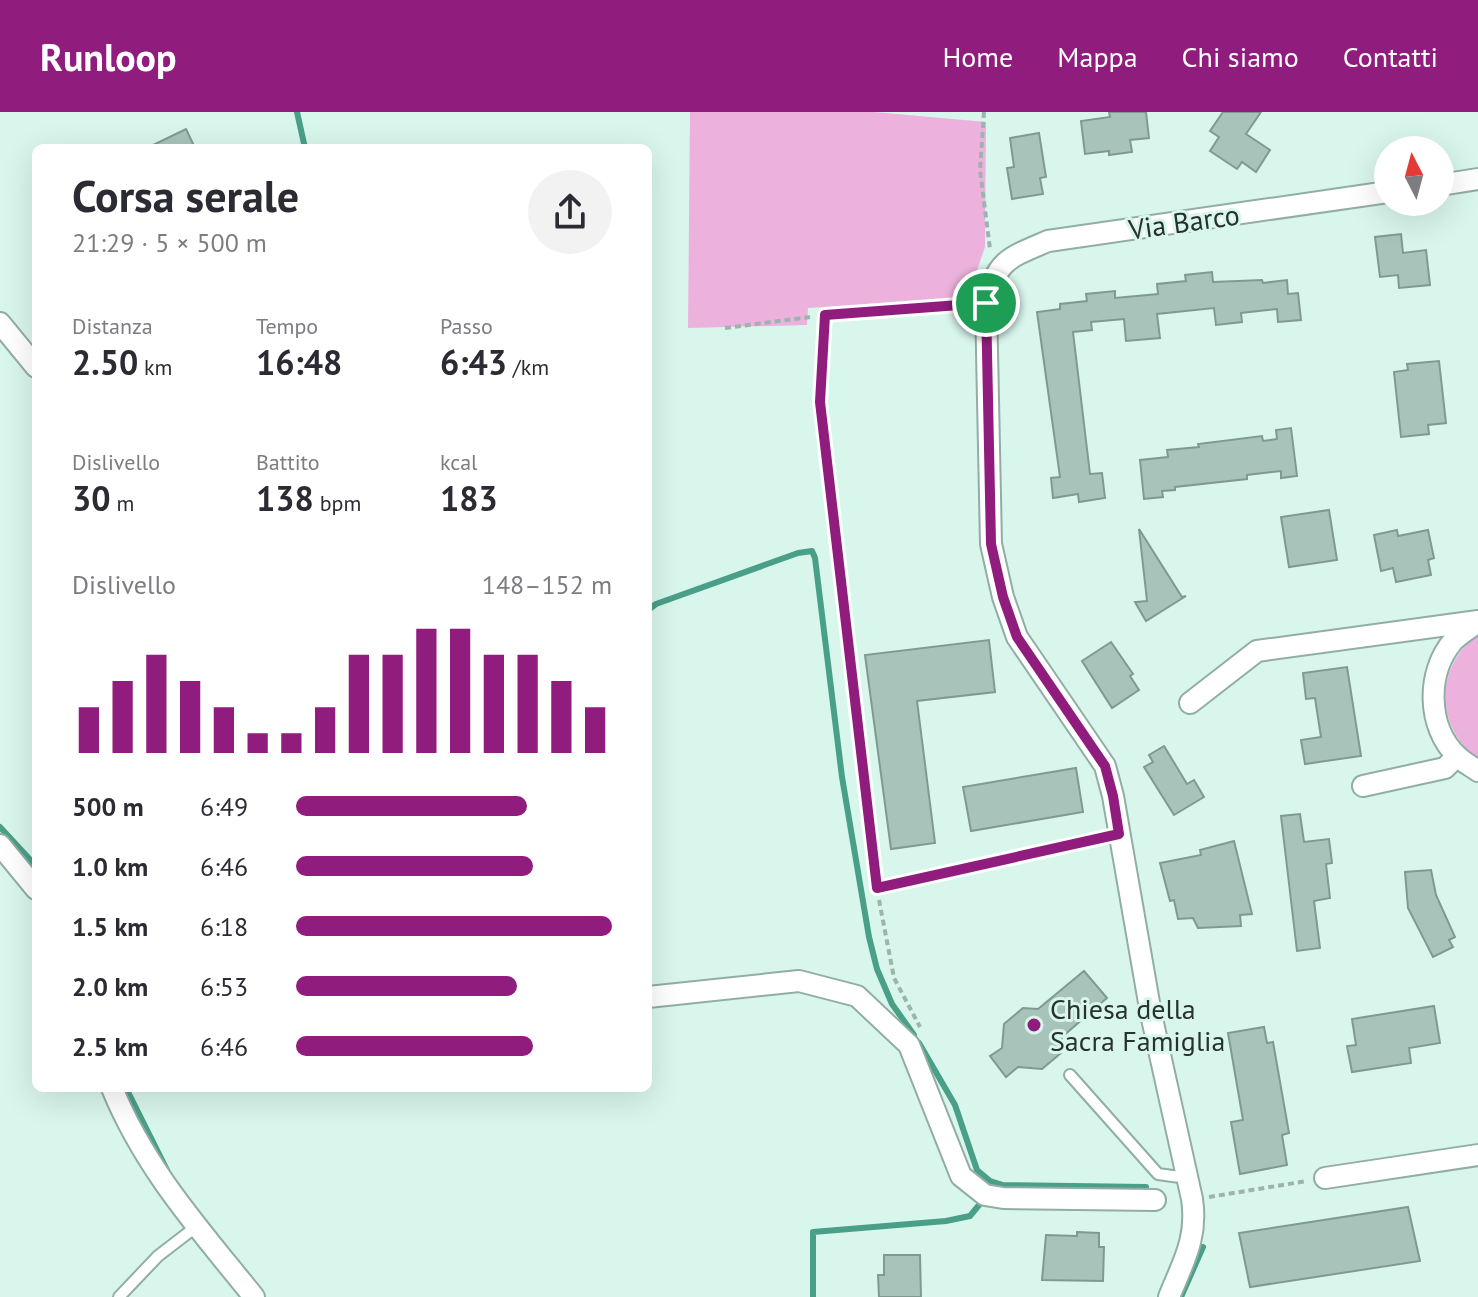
<!DOCTYPE html>
<html lang="it">
<head>
<meta charset="utf-8">
<style>
	body { margin:0; font-family:"PT Sans",sans-serif; background:#f2f2f3; color:#2b2b33; height:100vh; display:flex; flex-direction:column; font-size:30px; white-space:nowrap }
	* { box-sizing:border-box; margin:0 }
	p { font-size:26px; color:#7c7c81 }
	.icon { flex:none; width:44px; height:44px; fill:none; stroke:currentColor; stroke-width:2; stroke-linecap:round; stroke-linejoin:round }
	.map { position:relative; flex:1; overflow:hidden }
	.panel { position:absolute; left:32px; top:32px; width:620px; height:948px; display:flex; flex-direction:column; background:#fff; border-radius:12px; box-shadow:0 8px 32px #0002 }
	.panel>* { flex:none }
	.needle { width:52px; rotate:354deg }
	.controls { position:absolute; left:1374px; top:24px; display:grid; gap:16px }
	.controls a { display:grid; place-items:center; width:80px; height:80px; border-radius:50%; background:#fff; box-shadow:0 8px 32px #0002; font-size:40px }
	.pin { position:absolute; display:grid; place-items:center; width:68px; height:68px; color:#fff; margin:-34px; border:4px solid #fff; border-radius:50%; box-shadow:0 2px 8px #0007 }
	.round { display:grid; place-items:center; flex:none; width:84px; height:84px; border-radius:42px; background:#f2f2f3 }
	.headline { display:flex; align-items:center; justify-content:space-between; height:136px; padding:0 40px }
	h1 { font-size:44px; font-weight:700; line-height:60px }
	.figures { display:grid; grid-template-columns:repeat(3,1fr); gap:12px; height:136px; padding:8px 40px }
	.figures div { display:grid; align-content:center }
	.figures b { font-size:34px; font-weight:700 }
	.figures small { font-size:22px; font-weight:400 }
	.figures p { font-size:22px }
	.chart { height:224px; padding:16px 40px }
	.chart p { display:flex; justify-content:space-between }
	.chart svg { width:100%; height:144px; margin-top:8px; stroke:#901d7d; stroke-width:6 }
	ul { padding:0 40px; list-style:none; font-size:26px }
	li { display:grid; grid-template-columns:128px 96px 1fr; align-items:center; height:60px }
	li i { height:20px; border-radius:10px; background:#901d7d }
	header { display:flex; align-items:center; gap:48px; box-sizing:border-box; height:112px; padding:0 40px; background:#901d7d; color:#fff }
	header strong { font-size:38px }
	nav { display:flex; gap:44px; margin-inline-start:auto; font-size:28px }
	.map>svg:first-child { display:block }
	.green { fill:#ecb2dd }
	.lines { fill:none; stroke-linecap:round; stroke-linejoin:round }
	.stream { stroke:#499f88; stroke-width:6 }
	.building { fill:#a8c4ba; stroke:#809a91; stroke-width:2 }
	.service-casing { stroke:#92ada4; stroke-width:14 }
	.minor-casing { stroke:#92ada4; stroke-width:24 }
	.path { stroke:#9db4ac; stroke-width:4; stroke-dasharray:6 4; stroke-linecap:butt }
	.service { stroke:#fff; stroke-width:10 }
	.minor { stroke:#fff; stroke-width:20 }
	.route-casing { stroke:#fff; stroke-width:16 }
	.route { stroke:#901d7d; stroke-width:10 }
	.poi-dot { fill:#901d7d; stroke:#d9f6ec; stroke-width:3 }
	.labels { text-anchor:middle; stroke-width:6; stroke-linejoin:round; paint-order:stroke }
	.street-label { font-size:28px; fill:#27322e; stroke:#d9f6ec }
	.poi-label { font-size:28px; fill:#27322e; stroke:#d9f6ec; text-anchor:start }
</style>
</head>
<body>
<header>
<strong>Runloop</strong>
<nav><a>Home</a><a>Mappa</a><a>Chi siamo</a><a>Contatti</a></nav>
</header>
<div class="map">
<svg width="1478" height="1185" viewBox="0 0 1478 1185">
	<rect width="100%" height="100%" fill="#d9f6ec"/>
	<g class="green">
		<path d="M690 0H874L986 10 985 135 967 187 808 196 807 213 688 216Z"/>
		<path d="M1478 523V647C1435 616 1434 554 1478 523Z"/>
	</g>
	<g class="lines">
		<g class="stream">
			<path d="M297 0 305 36"/>
			<path d="M648 498 656 492 798 441 812 439 815 446 842 665 869 825 877 857 892 892 914 923"/>
			<path d="M0 715 36 754"/>
			<path d="M919 931 955 993 977 1058 990 1069 1003 1073 1146 1075"/>
			<path d="M126 976 167 1058"/>
			<path d="M813 1185V1120L946 1109 970 1104 979 1093"/>
			<path d="M1181 1185 1203 1135"/>
		</g>
	</g>
	<g class="building">
		<path d="M1109 0H1146L1149 26 1130 28 1132 40 1109 43V39L1085 42 1081 9 1110 5Z"/>
		<path d="M1223 0H1261L1246 22 1270 38 1256 60 1242 50 1237 57 1210 39 1219 25 1210 19Z"/>
		<path d="M186 17 195 36H147Z"/>
		<path d="M1039 21 1046 65 1040 66 1043 82 1012 87 1007 56 1014 55 1010 26Z"/>
		<path d="M1401 122 1403 141 1426 138 1430 173 1399 176 1398 163 1380 165 1375 125Z"/>
		<path d="M1212 160 1213 170 1262 168 1263 171 1287 168 1288 182 1298 181 1301 208 1278 210 1277 197 1241 201 1242 210 1216 213 1214 196 1157 202 1160 226 1126 229 1124 207 1091 210 1092 218 1073 220 1090 362 1102 361 1105 386 1079 390 1078 382 1053 386 1051 366 1060 365 1037 200 1060 197V192L1087 189 1086 182 1115 179V186L1158 182 1157 172 1186 169 1185 163Z"/>
		<path d="M1439 249 1446 311 1428 313 1429 322 1401 325 1394 260 1408 258 1407 252Z"/>
		<path d="M1291 316 1297 364 1281 366V359L1247 363V367L1175 375V378L1162 379 1163 385 1144 387 1140 348 1168 345 1167 338 1199 335 1198 332 1262 324 1263 329 1277 327 1276 318Z"/>
		<path d="M1329 398 1337 448 1289 455 1281 405Z"/>
		<path d="M1139 417 1182 485 1186 484 1146 509 1135 490 1147 489Z"/>
		<path d="M1397 418 1398 424 1428 418 1434 446 1428 448 1431 463 1396 470 1393 456 1381 459 1374 423Z"/>
		<path d="M989 528 995 580 917 589 935 731 891 737 865 543Z"/>
		<path d="M1111 530 1133 562 1130 564 1139 578 1112 596 1082 549Z"/>
		<path d="M1347 555 1361 644 1305 652 1301 628 1321 625 1315 586 1306 587 1303 561Z"/>
		<path d="M1164 634 1187 672 1194 668 1204 685 1174 703 1144 655 1153 650 1149 643Z"/>
		<path d="M1076 656 1083 700 971 719 963 675Z"/>
		<path d="M1300 702 1304 730 1329 727 1332 751 1326 752 1330 786 1314 789 1320 836 1297 839 1281 704Z"/>
		<path d="M1234 729 1252 802 1240 803 1241 814 1198 816 1193 806 1178 807 1174 788 1170 789 1160 751 1201 743 1200 738Z"/>
		<path d="M1431 758 1436 783 1455 825 1449 828 1453 835 1433 845 1408 796 1405 760Z"/>
		<path d="M1084 859 1107 886 1062 925 1061 941 1042 957 1018 955 1006 965 990 944 1002 936 1004 912 1023 896 1038 897Z"/>
		<path d="M1434 894 1440 931 1409 936 1411 951 1352 960 1347 934 1356 933 1352 907Z"/>
		<path d="M1264 915 1267 931 1273 930 1289 1021 1282 1023 1287 1053 1240 1062 1231 1010 1243 1008 1228 921Z"/>
		<path d="M1408 1095 1420 1149 1250 1175 1239 1121Z"/>
		<path d="M1077 1120 1099 1121V1135H1104L1103 1169 1042 1168 1046 1123 1077 1124Z"/>
		<path d="M884 1143H920L921 1185H879L878 1163H884Z"/>
	</g>
	<g class="lines">
		<g class="service-casing">
			<g id="service">
				<path d="M825 203 986 191"/>
				<path d="M886 774 1119 722"/>
				<path d="M1070 963 1158 1062 1187 1066"/>
				<path d="M119 1185 158 1144 197 1114"/>
			</g>
		</g>
		<g class="minor-casing">
			<g id="minor">
				<path d="M1440 73 1478 67"/>
				<path d="M0 211 36 255"/>
				<path d="M1478 510C1470 516 1460 522 1453 529 1426 561 1427 615 1457 644 1463 650 1471 654 1478 659"/>
				<path d="M1190 591 1257 539 1478 509"/>
				<path d="M1363 674 1445 656 1457 644"/>
				<path d="M0 733 36 777"/>
				<path d="M648 885 799 869 857 884 909 933 961 1064 985 1083 1003 1086 1155 1088"/>
				<path d="M112 976C145 1057 200 1118 254 1185"/>
				<path d="M1325 1066 1478 1043"/>
				<path d="M1169 1185C1183 1150 1198 1126 1192 1087L1151 902 1113 684 1105 654 1017 525 1003 485 991 432 986 191C997 148 1008 146 1048 129L1388 80"/>
			</g>
		</g>
		<g class="path">
			<path d="M984 0 980 58 990 137"/>
			<path d="M725 216 810 205"/>
			<path d="M824 217 820 290 875 764"/>
			<path d="M879 788 894 866 920 915"/>
			<path d="M1209 1085 1307 1069"/>
		</g>
		<use href="#service" class="service"/>
		<use href="#minor" class="minor"/>
	</g>
	<g class="lines">
		<g class="route-casing">
			<path id="route" d="M986 191 991 432 1003 485 1017 525 1105 654 1113 684 1119 722 877 776 820 290 825 203Z"/>
		</g>
		<use href="#route" class="route"/>
	</g>
	<circle class="poi-dot" cx="1034" cy="913" r="8"/>
	<g class="labels">
		<g class="street-label">
			<text transform="translate(1184 110) rotate(-8)" y="10">Via Barco</text>
		</g>
		<g class="poi-label">
			<text x="1050" y="907">Chiesa della<tspan x="1050" dy="32">Sacra Famiglia</tspan></text>
		</g>
	</g>
</svg>
<div class="controls">
<a><svg class="needle" viewBox="-14 -14 28 28"><path d="M0-13l5 13h-10z" fill="#e53935"/><path d="M0 13l5-13h-10z" fill="#7c7c81"/></svg></a>
</div>
<div class="pin" style="left:986px;top:191px;background:#1e9e55"><svg class="icon" aria-label="arrive" viewBox="0 0 24 24"><path d="M6 21V4h12l-3 4 3 4H6"/></svg></div>
<section class="panel">
<div class="headline"><div><h1>Corsa serale</h1><p>21:29 · 5 × 500 m</p></div><a class="round"><svg class="icon" aria-label="share" viewBox="0 0 24 24"><path d="M12 15V3M7 8l5-5 5 5M5 13v7h14v-7"/></svg></a></div>
<div class="figures">
<div><p>Distanza</p><b>2.50<small> km</small></b></div>
<div><p>Tempo</p><b>16:48</b></div>
<div><p>Passo</p><b>6:43<small> /km</small></b></div>
</div>
<div class="figures">
<div><p>Dislivello</p><b>30<small> m</small></b></div>
<div><p>Battito</p><b>138<small> bpm</small></b></div>
<div><p>kcal</p><b>183</b></div>
</div>
<div class="chart"><p><span>Dislivello</span>148–152 m</p>
<svg viewBox="0 0 160 44" preserveAspectRatio="none"><path d="M5 44V30M15 44V22M25 44V14M35 44V22M45 44V30M55 44V38M65 44V38M75 44V30M85 44V14M95 44V14M105 44V6M115 44V6M125 44V14M135 44V14M145 44V22M155 44V30"/></svg>
</div>
<ul>
<li><b>500 m</b>6:49<i style="width:73%"></i></li>
<li><b>1.0 km</b>6:46<i style="width:75%"></i></li>
<li><b>1.5 km</b>6:18<i style="width:100%"></i></li>
<li><b>2.0 km</b>6:53<i style="width:70%"></i></li>
<li><b>2.5 km</b>6:46<i style="width:75%"></i></li>
</ul>
</section>
</div>
</body>
</html>
